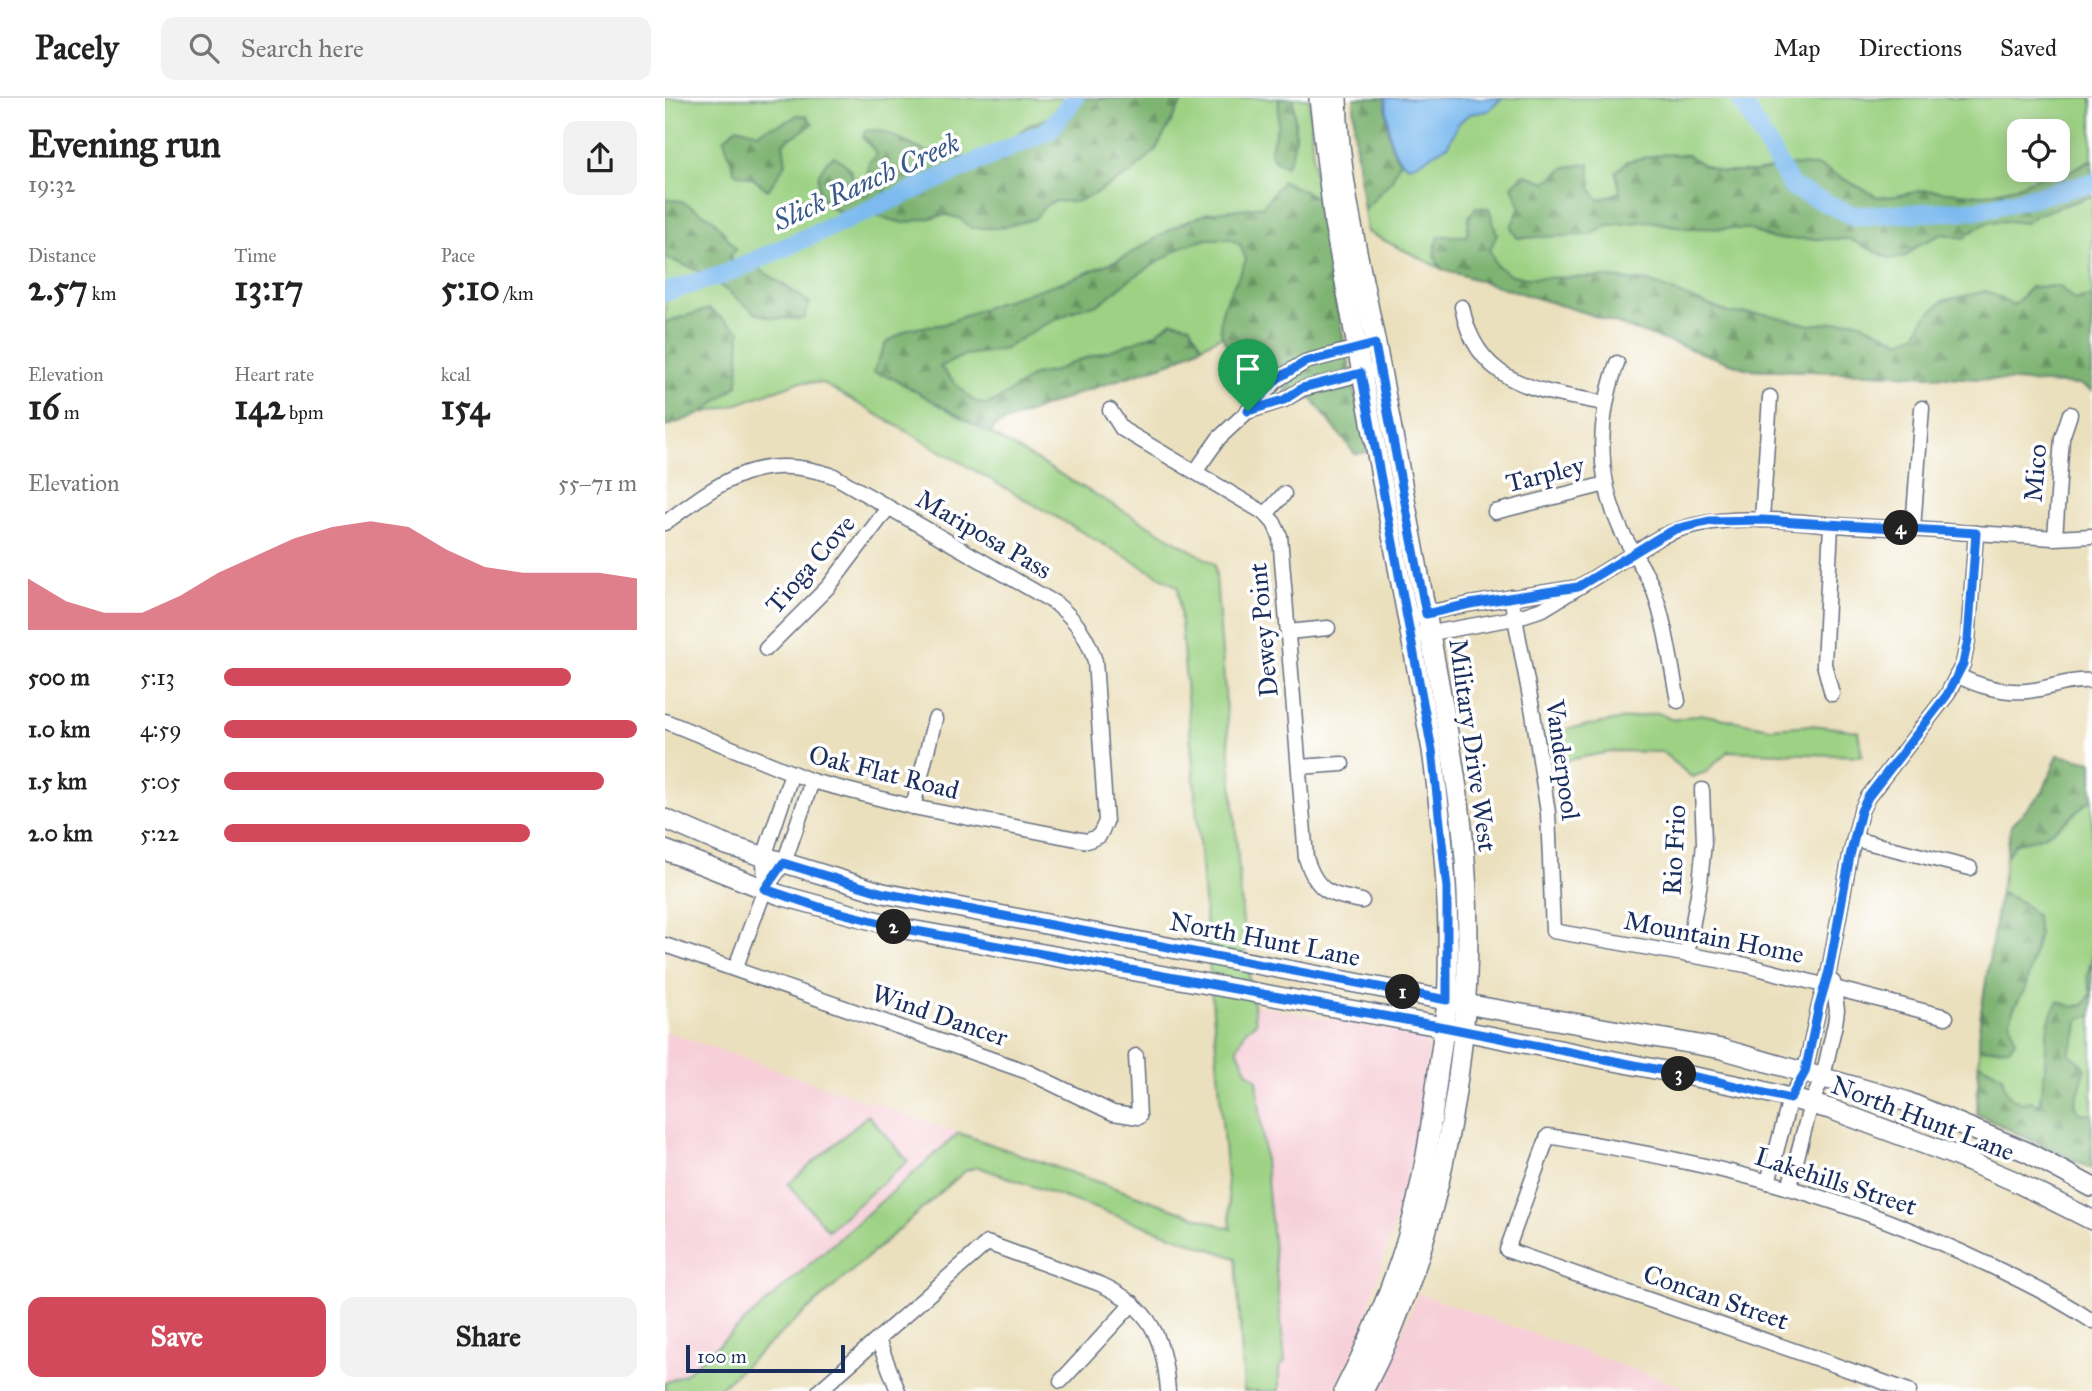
<!DOCTYPE html>
<html lang="en">
<head>
<meta charset="utf-8">
<style>
	body { margin:0; font-family:"IM FELL Great Primer",serif; background:#f2f2f2; color:#222; height:100vh; display:flex; flex-direction:column; font-size:26px; white-space:nowrap }
	* { box-sizing:border-box; margin:0 }
	p { font-size:23px; color:#767676 }
	.icon { flex:none; width:38px; height:38px; fill:none; stroke:currentColor; stroke-width:2; stroke-linecap:round; stroke-linejoin:round }
	.map { position:relative; flex:1; overflow:hidden }
	.sheet { display:flex; flex-direction:column; background:#fff; width:665px }
	.sheet>* { flex:none }
	.buttons { position:absolute; left:1342px; top:21px; display:grid; gap:14px }
	.buttons a { display:grid; place-items:center; width:63px; height:63px; border-radius:14px; background:#fff; box-shadow:0 4px 18px #0003; font-size:35px }
	.scale { position:absolute; left:21px; bottom:18px; width:159px; box-sizing:border-box; padding-left:7px; border:4px solid #1b2f5e; border-top:0; font-size:19px; line-height:24px; white-space:nowrap; color:#1b2f5e; -webkit-text-stroke:5px #fff; paint-order:stroke }
	.pin { position:absolute; display:grid; place-items:center; width:60px; height:60px; color:#fff; margin:-72px -30px; border-radius:50% 50% 50% 0; rotate:-45deg; box-shadow:0 0 7px #0007 }
	.pin .icon { rotate:45deg }
	.km { position:absolute; width:35px; height:35px; margin:-18px; border-radius:50%; background:#222; color:#fff; font-size:19px; line-height:35px; text-align:center }
	.round { display:grid; place-items:center; flex:none; width:74px; height:74px; border-radius:14px; background:#f2f2f2 }
	.overview { display:flex; align-items:center; justify-content:space-between; height:119px; padding:0 28px }
	h1 { font-size:38px; font-weight:700; line-height:52px }
	.figures { display:grid; grid-template-columns:repeat(3,1fr); gap:10px; height:119px; padding:7px 28px }
	.figures div { display:grid; align-content:center }
	.figures b { font-size:35px; font-weight:700 }
	.figures small { font-size:19px; font-weight:400 }
	.figures p { font-size:19px }
	.chart { height:196px; padding:14px 28px }
	.chart p { display:flex; justify-content:space-between }
	.chart svg { width:100%; height:126px; margin-top:7px; fill:#d1495b; opacity:.7 }
	.cta { display:flex; gap:14px; margin-top:auto; padding:14px 28px }
	.cta a { flex:1; height:80px; border-radius:14px; background:#d1495b; color:#fff; font-size:28px; font-weight:700; line-height:80px; text-align:center }
	.cta a+a { background:#f2f2f2; color:#222 }
	ul { padding:0 28px; list-style:none; font-size:23px }
	li { display:grid; grid-template-columns:112px 84px 1fr; align-items:center; height:52px }
	li i { height:18px; border-radius:9px; background:#d1495b }
	header { display:flex; align-items:center; gap:42px; box-sizing:border-box; height:98px; padding:0 35px; background:#fff; border-bottom:2px solid #e0e0e0 }
	header strong { font-size:33px }
	nav { display:flex; gap:38px; margin-inline-start:auto; font-size:24px }
	.search { width:490px; height:63px; background:#f2f2f2; display:flex; align-items:center; gap:18px; box-sizing:border-box; padding:0 24px; border-radius:14px; color:#767676; font-size:26px }
	main { display:flex; flex:1; min-height:0 }
	.map>svg:first-child { display:block }
	.built { fill:#f6cfd8 }
	.green { fill:#9dd284; stroke:#5c8071; stroke-width:2; fill-rule:evenodd }
	.forest { fill:url(#forest-firs); stroke:#4c7268; stroke-width:2 }
	.water { fill:#7bbaef; stroke:#4b74a6; stroke-width:2 }
	.lines { fill:none; stroke-linecap:round; stroke-linejoin:round }
	.river { stroke:#7bbaef; stroke-width:19 }
	.minor-casing { stroke:#646d7f; stroke-width:17 }
	.major-casing { stroke:#646d7f; stroke-width:22 }
	.minor { stroke:#fff; stroke-width:14 }
	.major { stroke:#fff; stroke-width:19 }
	.route-casing { stroke:#fff; stroke-width:14 }
	.route { stroke:#1a73e8; stroke-width:9 }
	.labels { text-anchor:middle; stroke-width:7; stroke-linejoin:round; paint-order:stroke }
	.street-label { font-size:26px; fill:#1b2f5e; stroke:#fff }
	.water-label { font-size:28px; font-style:italic; fill:#38598a; stroke:#fff }
</style>
</head>
<body>
<header>
<strong>Pacely</strong>
<div class="search"><svg class="icon" aria-label="search" viewBox="0 0 24 24"><circle cx="10" cy="10" r="6"/><path d="M15 15l6 6"/></svg>Search here</div>
<nav><a>Map</a><a>Directions</a><a>Saved</a></nav>
</header>
<main>
<section class="sheet">
<div class="overview"><div><h1>Evening run</h1><p>19:32</p></div><a class="round"><svg class="icon" aria-label="share" viewBox="0 0 24 24"><path d="M12 15V3M7 8l5-5 5 5M5 13v7h14v-7"/></svg></a></div>
<div class="figures">
<div><p>Distance</p><b>2.57<small> km</small></b></div>
<div><p>Time</p><b>13:17</b></div>
<div><p>Pace</p><b>5:10<small> /km</small></b></div>
</div>
<div class="figures">
<div><p>Elevation</p><b>16<small> m</small></b></div>
<div><p>Heart rate</p><b>142<small> bpm</small></b></div>
<div><p>kcal</p><b>154</b></div>
</div>
<div class="chart"><p><span>Elevation</span>55–71 m</p>
<svg viewBox="0 0 160 44" preserveAspectRatio="none"><path d="M0 44V26L10 34L20 38L30 38L40 32L50 24L60 18L70 12L80 8L90 6L100 8L110 16L120 22L130 24L140 24L150 24L160 26V44z"/></svg>
</div>
<ul>
<li><b>500 m</b>5:13<i style="width:84%"></i></li>
<li><b>1.0 km</b>4:59<i style="width:100%"></i></li>
<li><b>1.5 km</b>5:05<i style="width:92%"></i></li>
<li><b>2.0 km</b>5:22<i style="width:74%"></i></li>
</ul>
<div class="cta"><a>Save</a><a>Share</a></div>
</section>
<div class="map">
<svg width="1427" height="1293" viewBox="0 0 1427 1293">
	<defs>
		<pattern id="forest-firs" width="22" height="20" patternUnits="userSpaceOnUse" patternTransform="scale(1.75)"><rect width="22" height="20" fill="#7eb472"/><path d="M5 1l3.5 6h-7zM16 11l3.5 6h-7z" fill="#669361"/></pattern>
	</defs>
	<rect width="100%" height="100%" fill="#fff"/>
	<filter id="ink" filterUnits="userSpaceOnUse"><feTurbulence type="fractalNoise" baseFrequency=".0143" numOctaves="2"/><feDisplacementMap in="SourceGraphic" scale="14" xChannelSelector="R" yChannelSelector="G"/><feConvolveMatrix kernelMatrix="1 2 1 2 8 2 1 2 1" color-interpolation-filters="sRGB"/></filter>
	<filter id="wash" filterUnits="userSpaceOnUse"><feTurbulence type="fractalNoise" baseFrequency=".00686" numOctaves="4" result="noise"/><feDisplacementMap in="SourceGraphic" scale="28" xChannelSelector="R" yChannelSelector="G"/><feGaussianBlur stdDeviation="1.57" result="paint"/><feColorMatrix in="noise" values="0 0 0 0 0 0 0 0 0 0 0 0 0 0 0 0 0 1.4 0 .05"/><feComposite in="paint" operator="in"/></filter>
	<g filter="url(#wash)">
		<rect width="100%" height="100%" fill="#ebe0bd"/>
		<g class="built">
			<path d="M579 905 751 937 757 940 762 947 764 956 749 1048 735 1107 694 1241 669 1293H602L572 950 581 932Z"/>
			<path d="M0 933 294 1035 19 1277 0 1285Z"/>
			<path d="M753 1195 1030 1293H713Z"/>
		</g>
		<g class="green">
			<path d="M0 0H644L649 75 670 201 565 233 507 264 419 293 329 328 326 336 550 466 580 851 591 925 581 932 572 950 582 973 592 982 620 1263 614 1271V1293H579L571 1160 313 1069 300 1073 51 1293H0V1285L19 1277 294 1035 566 1131 513 489 157 285 134 284 67 308 37 315 34 310 73 287 72 268 0 322Z"/>
			<path d="M689 0H1427V293L1416 287 1234 276 1083 271 924 216 777 171 702 134 690 41ZM1354 33H1393V72H1354Z"/>
			<path d="M993 615 1008 622 1036 616 1105 630 1147 627 1193 633 1197 658 1063 653 1041 674 1027 679 997 654 951 653 890 664 885 634Z"/>
			<path d="M1393 657 1427 664V1071L1312 1016 1315 921 1346 728 1378 694Z"/>
			<path d="M203 1017 243 1063 163 1132 123 1086Z"/>
		</g>
		<g class="forest">
			<path d="M402 0H519L490 53 465 76 425 98 410 104 391 103 381 107 369 121 335 130H306L294 120 280 117 239 125 202 116H182L168 111 158 102 153 88 154 76 162 63 169 58C196 73 183 85 199 98L204 95 203 69 205 63 211 59 210 53 198 40 200 33C217 29 231 40 246 47 269 59 305 65 330 53 341 48 349 37 360 30 379 17 390 25 402 0Z"/>
			<path d="M614 0H628C630 24 634 47 621 68L610 63 605 54 613 25Z"/>
			<path d="M689 0H720C724 20 720 47 735 63L727 82 699 112 690 41Z"/>
			<path d="M132 17 142 18 148 26 118 45 121 65 103 92 87 80 70 75 59 41 72 29 93 35C108 25 119 28 132 17Z"/>
			<path d="M998 56 1022 57 1039 67 1056 74H1090L1127 67 1154 68 1213 99 1231 98 1260 92 1317 97 1351 89 1374 79 1397 77 1427 61V98L1371 117 1361 125C1332 122 1321 120 1299 140L1277 136 1255 146 1241 158 1226 161 1184 141H1108L1083 131 1021 130 984 123 944 127 925 137 852 140 846 129 855 109 847 88 859 76 881 84 901 69 924 66 926 91 934 102 955 94 951 74 963 63Z"/>
			<path d="M618 83 653 100 670 201 703 354 690 356 646 300 631 307 608 274 588 278C579 267 567 256 560 244 544 216 573 187 581 161L575 147 565 141H542L519 148 464 182 434 206 415 210 377 228 337 252 300 257 275 269 307 302 321 307 334 301 369 277 390 273 411 263 453 250 490 236 507 223 525 227 537 248 507 264 419 293 329 328 326 336 225 279 208 274 221 245 244 231 279 226 332 205 409 180 457 160 514 127 543 115 598 108Z"/>
			<path d="M0 101 16 103 48 121 71 151 64 159 76 171 90 168 145 205 139 221 107 220 91 215 40 176 0 159Z"/>
			<path d="M811 109 824 110 832 136 825 152 831 167 844 176 861 180 936 179 984 184 1064 215 1101 216 1145 227 1190 222 1236 243 1252 236 1259 220 1278 203 1321 193 1349 207 1366 189 1394 188 1409 202 1427 198V293L1416 287 1234 276 1083 271 924 216 777 171C767 159 768 151 775 138H802L804 119Z"/>
			<path d="M44 211 75 233 73 287 37 315 0 329V224Z"/>
			<path d="M1393 657 1427 664V700C1402 723 1386 741 1351 745L1341 759 1346 728 1378 694Z"/>
			<path d="M1335 794 1358 805 1371 818 1374 835 1360 891 1349 910 1345 922 1350 942 1345 950 1314 951 1315 921Z"/>
			<path d="M1427 859V919L1423 918 1413 922 1412 934 1404 955 1421 970 1410 1006 1415 1015 1427 1017V1071L1312 1016 1314 965 1338 978C1339 994 1343 999 1357 1005L1366 1003 1374 1007C1376 994 1379 981 1380 968 1381 946 1380 922 1393 903L1408 909 1419 906 1426 896 1422 879Z"/>
		</g>
		<path class="water" d="M720 0H837L823 13 804 16 793 26 783 47 751 66 743 68C720 53 725 24 720 0Z"/>
		<g class="lines">
			<g class="river">
				<path d="M1075 0 1127 89 1189 118 1314 112 1427 85"/>
				<path d="M0 194 60 176 384 32 410 0"/>
			</g>
		</g>
	</g>
	<g filter="url(#ink)">
		<g class="lines">
			<g class="minor-casing">
				<g id="minor">
					<path d="M797 209C812 288 874 293 940 305"/>
					<path d="M952 265C933 320 931 378 956 432 966 453 981 472 989 493 1001 528 1006 567 1013 603"/>
					<path d="M445 312 457 331 601 416 609 425 615 438 641 760C652 794 663 796 697 803"/>
					<path d="M585 313 619 302 637 291 704 274"/>
					<path d="M530 374 554 340 583 313 613 281 640 264 700 248"/>
					<path d="M830 414 941 386"/>
					<path d="M601 416 619 396"/>
					<path d="M1097 422 1105 299"/>
					<path d="M0 425C58 382 94 353 169 378L390 505C411 522 422 538 430 563L441 724 434 738 422 743 248 709 147 683 0 623"/>
					<path d="M1166 427 1159 566 1167 596"/>
					<path d="M1248 431 1257 310"/>
					<path d="M1390 440 1397 340 1405 316"/>
					<path d="M846 499 868 615 883 715 888 833 1081 867 1281 919"/>
					<path d="M752 517 805 506 908 490"/>
					<path d="M623 534 663 530"/>
					<path d="M755 537 850 520 878 511 995 439C1056 411 1121 424 1186 428 1254 431 1322 436 1390 440L1427 438"/>
					<path d="M101 551 164 488 223 410"/>
					<path d="M1292 577C1312 588 1339 595 1362 593 1384 591 1404 581 1427 583"/>
					<path d="M634 669 677 666"/>
					<path d="M248 709 270 621"/>
					<path d="M1189 741 1305 770"/>
					<path d="M100 791 99 759 127 675"/>
					<path d="M0 847 363 974 448 1015 474 1019 471 958"/>
					<path d="M1022 857 1035 785 1039 745 1037 692"/>
					<path d="M70 871 100 791 119 765 147 683"/>
					<path d="M1103 1084 1125 1001 1140 974 1154 908 1164 873 1185 758 1196 713 1203 699 1282 597 1298 566 1303 542 1311 435"/>
					<path d="M1124 1090 1146 1006 1158 979 1170 926 1172 912 1168 884"/>
					<path d="M213 1242 233 1293"/>
					<path d="M396 1283 468 1205"/>
					<path d="M154 1293 322 1145 435 1186C486 1209 499 1240 503 1293"/>
					<path d="M1244 1293 842 1152 883 1038C963 1052 1044 1066 1121 1089 1191 1109 1259 1136 1324 1167 1359 1184 1394 1201 1427 1223"/>
				</g>
			</g>
			<g class="major-casing">
				<g id="major">
					<path d="M654 0 669 125 767 652C777 727 785 803 783 879 783 911 777 943 773 974 766 1030 758 1087 742 1141 726 1193 704 1245 679 1293"/>
					<path d="M672 0C674 88 698 176 714 262 731 353 748 444 765 536 777 603 791 670 798 739 816 916 782 1135 698 1293"/>
					<path d="M0 721 58 746 218 795 817 909 1057 951 1240 1003 1362 1054 1427 1089"/>
					<path d="M0 752 115 797 240 831 779 929 1090 991 1165 1011 1286 1056 1347 1082 1427 1122"/>
				</g>
			</g>
			<use href="#minor" class="minor"/>
			<use href="#major" class="major"/>
		</g>
	</g>
	<g class="lines" filter="url(#ink)">
		<g class="route-casing">
			<path id="route" d="M710 246 761 516 805 506 913 489 995 439 1011 431 1045 423 1097 422 1311 435 1303 542 1298 566 1282 597 1203 699 1196 713 1185 758 1164 873 1154 908 1140 974 1125 1001 1055 984 779 929 240 831 157 810 100 791 118 765 218 795 782 902V790L767 652 696 275 637 290 619 302 583 313 612 281 640 264Z"/>
		</g>
		<use href="#route" class="route"/>
	</g>
	<g class="labels">
		<g class="street-label">
			<text transform="translate(1370 375) rotate(-85)" y="9">Mico</text>
			<text transform="translate(880 376) rotate(-14)" y="9">Tarpley</text>
			<text transform="translate(319 436) rotate(30)" y="9">Mariposa Pass</text>
			<text transform="translate(145 466) rotate(-49)" y="9">Tioga Cove</text>
			<text transform="translate(598 532) rotate(-95)" y="9">Dewey Point</text>
			<text transform="translate(808 647) rotate(82)" y="9">Military Drive West</text>
			<text transform="translate(898 662) rotate(82)" y="9">Vanderpool</text>
			<text transform="translate(219 674) rotate(14)" y="9">Oak Flat Road</text>
			<text transform="translate(1009 752) rotate(-87)" y="9">Rio Frio</text>
			<text transform="translate(1049 839) rotate(11)" y="9">Mountain Home</text>
			<text transform="translate(600 841) rotate(11)" y="9">North Hunt Lane</text>
			<text transform="translate(275 917) rotate(19)" y="9">Wind Dancer</text>
			<text transform="translate(1258 1020) rotate(21)" y="9">North Hunt Lane</text>
			<text transform="translate(1171 1083) rotate(18)" y="9">Lakehills Street</text>
			<text transform="translate(1051 1199) rotate(19)" y="9">Concan Street</text>
		</g>
		<g class="water-label">
			<text transform="translate(201 83) rotate(-24)" y="10">Slick Ranch Creek</text>
		</g>
	</g>
</svg>
<div class="buttons">
<a><svg class="icon" aria-label="locate" viewBox="0 0 24 24"><circle cx="12" cy="12" r="6"/><path d="M12 2v4M12 18v4M2 12h4M18 12h4"/></svg></a>
</div>
<div class="scale">100 m</div>
<div class="pin" style="left:583px;top:313px;background:#1e9e55"><svg class="icon" aria-label="arrive" viewBox="0 0 24 24"><path d="M6 21V4h12l-3 4 3 4H6"/></svg></div>
<b class="km" style="left:738px;top:894px">1</b>
<b class="km" style="left:229px;top:829px">2</b>
<b class="km" style="left:1014px;top:976px">3</b>
<b class="km" style="left:1236px;top:430px">4</b>
</div>
</main>
</body>
</html>
